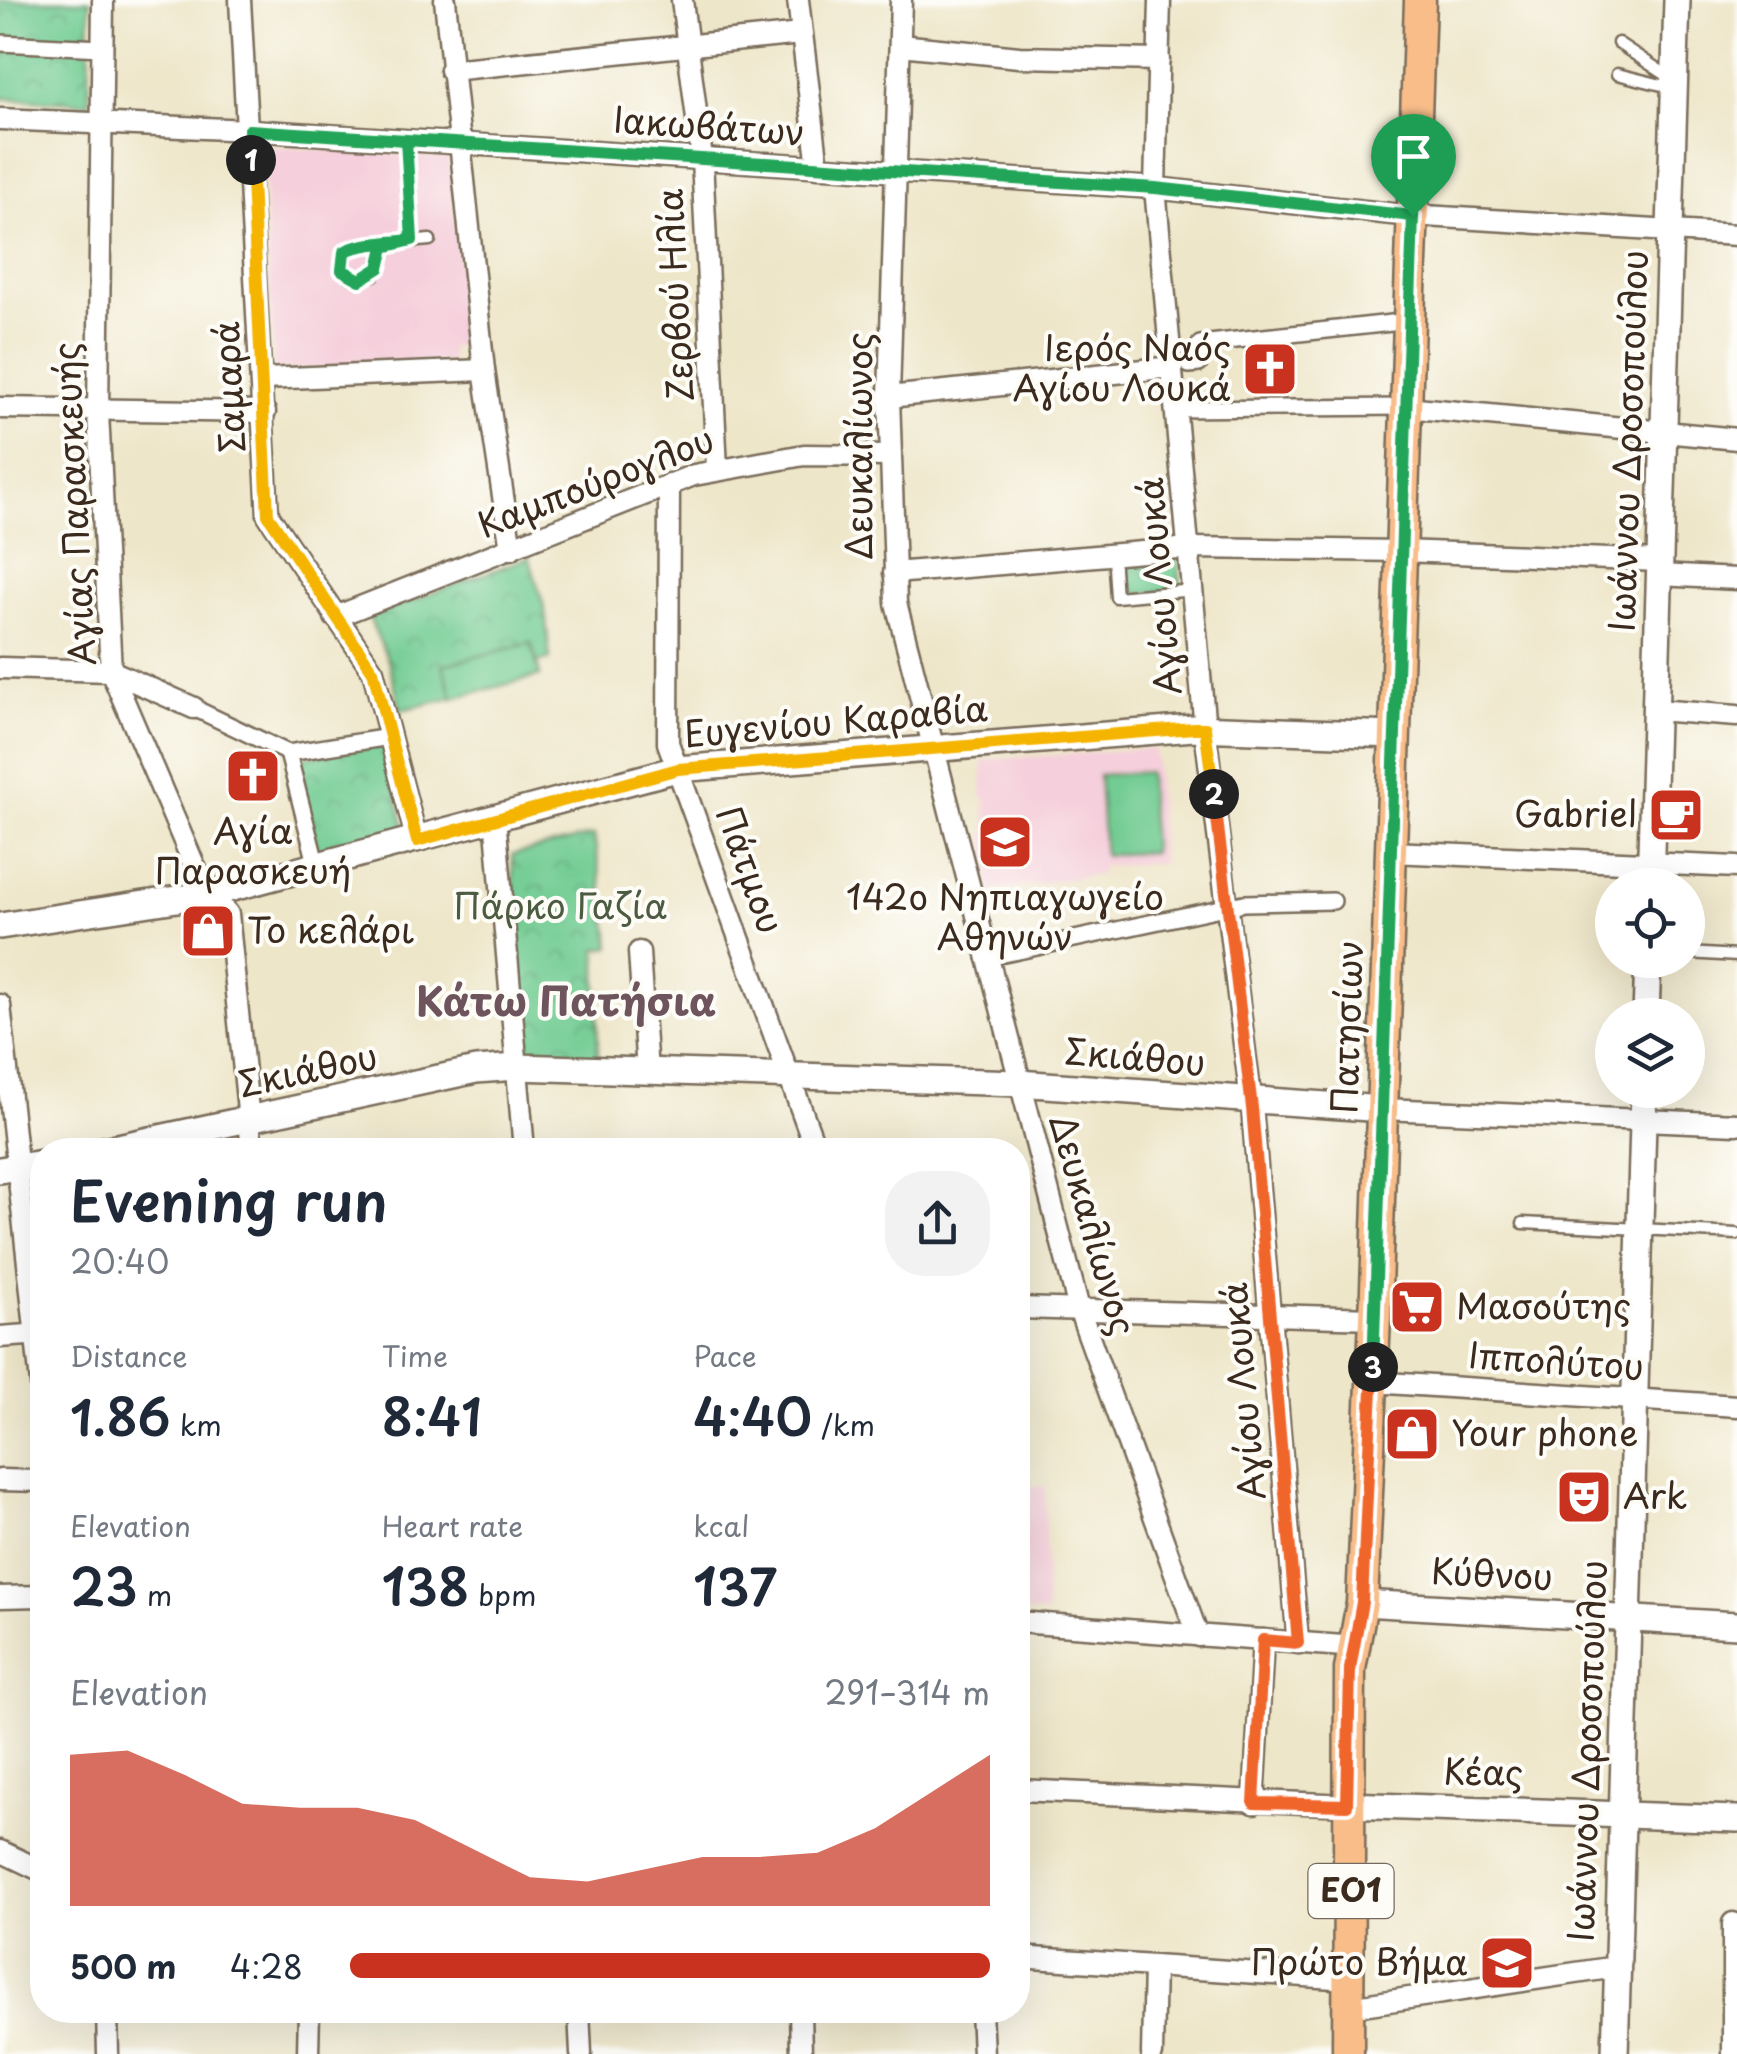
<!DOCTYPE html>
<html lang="en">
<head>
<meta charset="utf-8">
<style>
	body { margin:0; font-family:"Playpen Sans",sans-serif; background:#f2f2f3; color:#1f2937; height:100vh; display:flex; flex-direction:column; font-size:38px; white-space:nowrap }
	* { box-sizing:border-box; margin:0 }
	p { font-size:32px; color:#747a83 }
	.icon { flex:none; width:55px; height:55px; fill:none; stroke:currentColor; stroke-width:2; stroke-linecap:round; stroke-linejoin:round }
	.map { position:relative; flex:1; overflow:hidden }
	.details { position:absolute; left:30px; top:1138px; width:1000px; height:885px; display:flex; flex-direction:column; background:#fff; border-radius:40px; box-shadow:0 10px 40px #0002 }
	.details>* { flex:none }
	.fabs { position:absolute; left:1595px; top:868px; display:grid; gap:20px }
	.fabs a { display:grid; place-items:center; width:110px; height:110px; border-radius:50%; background:#fff; box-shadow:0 10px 40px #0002; font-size:50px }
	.pin { position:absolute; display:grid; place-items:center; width:85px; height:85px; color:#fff; margin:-102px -42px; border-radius:50% 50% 50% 0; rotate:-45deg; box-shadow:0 0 10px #0007 }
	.pin .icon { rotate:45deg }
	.km { position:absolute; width:50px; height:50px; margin:-25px; border-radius:50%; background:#222; color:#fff; font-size:28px; line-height:50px; text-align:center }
	.round { display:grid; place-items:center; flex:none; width:105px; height:105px; border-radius:40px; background:#f2f2f3 }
	.summary { display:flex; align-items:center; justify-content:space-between; height:170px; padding:0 40px }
	h1 { font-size:55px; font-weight:600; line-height:75px }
	.metrics { display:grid; grid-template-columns:repeat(3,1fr); gap:15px; height:170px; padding:10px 40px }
	.metrics div { display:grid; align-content:center }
	.metrics b { font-size:50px; font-weight:600 }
	.metrics small { font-size:28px; font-weight:400 }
	.metrics p { font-size:28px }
	.chart { height:280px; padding:20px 40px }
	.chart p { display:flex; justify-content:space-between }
	.chart svg { width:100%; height:180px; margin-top:10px; fill:#c8321e; opacity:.7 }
	ul { padding:0 40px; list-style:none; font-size:32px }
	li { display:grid; grid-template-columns:160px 120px 1fr; align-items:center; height:75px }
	li i { height:25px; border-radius:12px; background:#c8321e }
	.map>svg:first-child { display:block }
	.built { fill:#f5cfdb }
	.park { fill:url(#park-crowns); stroke:#567b58; stroke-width:2.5 }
	.garden { fill:#72cc93; stroke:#567b58; stroke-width:2.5 }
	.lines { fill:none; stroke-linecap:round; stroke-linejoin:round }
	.service-casing { stroke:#7a6c5a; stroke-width:15 }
	.pedestrian-casing { stroke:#7a6c5a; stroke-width:20 }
	.minor-casing { stroke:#7a6c5a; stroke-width:25 }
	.tertiary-casing { stroke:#7a6c5a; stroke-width:30 }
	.primary-casing { stroke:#7a6c5a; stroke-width:35 }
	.service { stroke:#fff; stroke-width:10 }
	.pedestrian { stroke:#fff; stroke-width:15 }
	.minor { stroke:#fff; stroke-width:20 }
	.tertiary { stroke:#fff; stroke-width:25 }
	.primary { stroke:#f8bd89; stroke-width:30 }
	.split-1-casing { stroke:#fff; stroke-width:20 }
	.split-2-casing { stroke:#fff; stroke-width:20 }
	.split-3-casing { stroke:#fff; stroke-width:20 }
	.split-4-casing { stroke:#fff; stroke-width:20 }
	.split-1 { stroke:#22a559; stroke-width:12 }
	.split-2 { stroke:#f5b400; stroke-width:12 }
	.split-3 { stroke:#f0652b; stroke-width:12 }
	.split-4 { stroke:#22a559; stroke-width:12 }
	.labels { text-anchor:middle; stroke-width:8; stroke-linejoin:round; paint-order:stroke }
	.shield { fill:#fdfcf7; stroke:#75695f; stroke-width:2.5 }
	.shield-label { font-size:32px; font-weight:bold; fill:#3b2a1e }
	.street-label { font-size:35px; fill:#3b2a1e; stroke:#fdfcf7 }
	.poi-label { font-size:35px; fill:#3b2a1e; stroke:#fdfcf7; text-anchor:start }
	.park-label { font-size:35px; fill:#4c5b41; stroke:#fdfcf7 }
	.quarter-label { font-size:40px; font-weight:bold; fill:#6e545c; stroke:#fdfcf7 }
</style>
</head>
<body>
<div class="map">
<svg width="1737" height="2054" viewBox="0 0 1737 2054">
	<defs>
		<pattern id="park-crowns" width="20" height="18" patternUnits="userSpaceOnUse" patternTransform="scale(2.5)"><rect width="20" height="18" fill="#72cc93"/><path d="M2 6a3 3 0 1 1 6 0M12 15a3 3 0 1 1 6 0" fill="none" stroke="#64af7e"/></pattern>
	</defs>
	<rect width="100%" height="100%" fill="#fdfcf7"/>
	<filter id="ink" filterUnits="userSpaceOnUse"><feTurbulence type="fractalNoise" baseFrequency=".01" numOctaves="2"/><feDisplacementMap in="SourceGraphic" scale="20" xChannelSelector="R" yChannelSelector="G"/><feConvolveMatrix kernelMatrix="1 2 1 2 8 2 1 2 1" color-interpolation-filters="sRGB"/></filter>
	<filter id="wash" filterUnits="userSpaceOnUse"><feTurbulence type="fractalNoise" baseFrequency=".0048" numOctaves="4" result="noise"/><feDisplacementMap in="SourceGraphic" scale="40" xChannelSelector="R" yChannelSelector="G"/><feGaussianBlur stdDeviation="2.25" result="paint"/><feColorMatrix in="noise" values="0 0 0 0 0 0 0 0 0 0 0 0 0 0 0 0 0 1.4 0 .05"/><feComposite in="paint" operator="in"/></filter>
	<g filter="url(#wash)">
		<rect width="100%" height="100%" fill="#eee6c9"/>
		<g class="built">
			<path d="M262 146 449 158 468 346 450 347 451 361 274 370Z"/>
			<path d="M1155 748 1161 863 1101 866V874L990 891 984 833 987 832 985 797 982 796 983 760Z"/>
			<path d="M1045 1486 1046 1614 1018 1612V1487Z"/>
		</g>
		<g class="park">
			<path d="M0 0H90L89 103 0 98Z"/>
			<path d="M1178 551 1181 590 1121 595 1117 557Z"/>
			<path d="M529 557 545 610 550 659 537 663 540 676 531 643 443 666 453 698 401 710 389 663 369 617Z"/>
			<path d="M384 744 407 837 319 857 294 759Z"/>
			<path d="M594 835 611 947 597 949 598 1059 524 1057 512 855Z"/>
		</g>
		<g class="garden">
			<path d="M531 643 540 676 453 698 443 665Z"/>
			<path d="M1148 772 1152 852 1104 855 1099 775Z"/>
		</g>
	</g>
	<g filter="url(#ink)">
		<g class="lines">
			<g class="service-casing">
				<g id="service">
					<path d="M1618 43 1674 80"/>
					<path d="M1617 74 1674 88"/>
					<path d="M406 140 412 240"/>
					<path d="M384 247 374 275 352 278 342 271 343 252 351 247 430 240"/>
					<path d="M1113 554 1116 597 1194 590"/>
					<path d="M1688 953 1737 956"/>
					<path d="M1523 1223 1737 1234"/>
				</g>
			</g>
			<g class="pedestrian-casing">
				<g id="pedestrian">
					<path d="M0 43 102 48"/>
					<path d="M1189 365 1199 364 1200 344 1410 321"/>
					<path d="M1176 409 1406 407"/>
					<path d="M194 708 288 753"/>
					<path d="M288 753 317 867"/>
					<path d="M288 753 390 737"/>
					<path d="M985 958 1244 903 1333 901"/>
				</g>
			</g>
			<g class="minor-casing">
				<g id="minor">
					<path d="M103 0 98 412 111 671 201 881 228 914 252 1150"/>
					<path d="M240 0 268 515 373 671 417 841"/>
					<path d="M445 0 484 370 511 549"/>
					<path d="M682 0 702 159 717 469"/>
					<path d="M798 0 818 167"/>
					<path d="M901 0 889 397 896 603 1079 1309 1198 1636"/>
					<path d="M1160 0 1155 188 1205 729 1252 1108 1298 1643"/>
					<path d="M900 45 1019 57 1159 60"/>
					<path d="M450 70 801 34"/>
					<path d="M0 119 249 130 1155 188 1392 214 1737 235"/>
					<path d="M263 379 484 370"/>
					<path d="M889 397 1172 367"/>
					<path d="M1406 407 1737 439"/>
					<path d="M0 408 265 412"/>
					<path d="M669 484 668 743 816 1150"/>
					<path d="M894 573 1190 548 1402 551 1660 561"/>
					<path d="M1659 575 1737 579"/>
					<path d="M335 617 694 475 804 455 890 456"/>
					<path d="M0 668 111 671 194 708"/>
					<path d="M1655 710 1737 716"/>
					<path d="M495 817 524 1150"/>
					<path d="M1391 852 1737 867"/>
					<path d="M639 952 647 1072"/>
					<path d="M0 1005 42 1393"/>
					<path d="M1383 1109 1737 1124"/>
					<path d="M1018 1308 1375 1318"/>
					<path d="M0 1337 42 1334"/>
					<path d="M1372 1382 1737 1406"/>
					<path d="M0 1480 42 1481"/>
					<path d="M0 1597 42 1596"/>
					<path d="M1018 1622 1357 1647"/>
					<path d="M1018 1790 1347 1805"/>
					<path d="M1254 1803 1263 1640"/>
					<path d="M0 1851 42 1871"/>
					<path d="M1018 1957 1349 1979"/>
					<path d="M1349 2007 1616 1967"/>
					<path d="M107 2010 108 2054"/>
					<path d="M579 2010 581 2054"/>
					<path d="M800 2010 801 2054"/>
					<path d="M981 2010 983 2054"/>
					<path d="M308 2054 309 2010"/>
					<path d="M1152 2054 1154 1966"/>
					<path d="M1733 2054V1923"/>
				</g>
			</g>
			<g class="tertiary-casing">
				<g id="tertiary">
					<path d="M1650 885 1677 0"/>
					<path d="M0 926 210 894 677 769 1194 728 1396 735"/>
					<path d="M1646 1015 1648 960"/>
					<path d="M104 1150 476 1070 517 1067 1018 1083 1383 1109"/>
					<path d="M0 1170 42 1163"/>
					<path d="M1362 1603 1737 1625"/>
					<path d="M1347 1805 1737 1819"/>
					<path d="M1615 2054 1644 1090"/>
				</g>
			</g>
			<g class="primary-casing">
				<path id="primary" d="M1348 2054 1350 1669 1362 1603 1375 1318 1420 0"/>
			</g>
			<use href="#service" class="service"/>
			<use href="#pedestrian" class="pedestrian"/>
			<use href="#minor" class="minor"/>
			<use href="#tertiary" class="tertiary"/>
			<use href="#primary" class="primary"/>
		</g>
	</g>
	<g class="lines" filter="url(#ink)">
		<g class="split-1-casing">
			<path id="split-1" d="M251 160 249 130 406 140 412 240C394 242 357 243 344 252L342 270 360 280 379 268 384 247 412 240 406 140 1155 188 1413 216"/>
		</g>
		<g class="split-2-casing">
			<path id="split-2" d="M251 160 268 515 373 671 417 841 678 769 1194 728H1205L1214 794"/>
		</g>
		<g class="split-3-casing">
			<path id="split-3" d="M1214 794 1252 1108 1298 1643 1263 1640 1254 1803 1347 1805 1350 1669 1362 1602 1373 1367"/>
		</g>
		<g class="split-4-casing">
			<path id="split-4" d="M1373 1367 1413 216"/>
		</g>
		<use href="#split-1" class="split-1"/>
		<use href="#split-2" class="split-2"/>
		<use href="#split-3" class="split-3"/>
		<use href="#split-4" class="split-4"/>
	</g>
	<defs>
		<g id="church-square" transform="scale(2.875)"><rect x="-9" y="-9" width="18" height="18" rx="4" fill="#c8321e" stroke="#fdfcf7"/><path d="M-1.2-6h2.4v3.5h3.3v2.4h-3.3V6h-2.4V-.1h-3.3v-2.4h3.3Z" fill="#fff"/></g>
		<g id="cafe-square" transform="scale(2.875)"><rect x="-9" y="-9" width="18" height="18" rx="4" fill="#c8321e" stroke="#fdfcf7"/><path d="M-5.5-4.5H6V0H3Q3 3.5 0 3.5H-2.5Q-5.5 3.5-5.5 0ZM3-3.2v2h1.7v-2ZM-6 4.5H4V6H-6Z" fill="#fff"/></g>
		<g id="school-square" transform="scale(2.875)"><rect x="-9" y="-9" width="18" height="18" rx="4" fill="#c8321e" stroke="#fdfcf7"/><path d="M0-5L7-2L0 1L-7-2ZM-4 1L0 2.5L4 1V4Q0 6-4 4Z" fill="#fff"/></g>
		<g id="shop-square" transform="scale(2.875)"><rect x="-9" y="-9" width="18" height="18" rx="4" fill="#c8321e" stroke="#fdfcf7"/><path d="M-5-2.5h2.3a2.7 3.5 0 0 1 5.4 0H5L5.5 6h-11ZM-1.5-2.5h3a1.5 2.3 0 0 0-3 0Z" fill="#fff"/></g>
		<g id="supermarket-square" transform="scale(2.875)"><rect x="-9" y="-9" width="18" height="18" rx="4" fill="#c8321e" stroke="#fdfcf7"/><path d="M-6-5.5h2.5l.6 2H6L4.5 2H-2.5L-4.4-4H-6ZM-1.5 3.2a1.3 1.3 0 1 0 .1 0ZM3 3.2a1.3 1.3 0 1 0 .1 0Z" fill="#fff"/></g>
		<g id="theatre-square" transform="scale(2.875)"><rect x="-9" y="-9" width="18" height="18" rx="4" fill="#c8321e" stroke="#fdfcf7"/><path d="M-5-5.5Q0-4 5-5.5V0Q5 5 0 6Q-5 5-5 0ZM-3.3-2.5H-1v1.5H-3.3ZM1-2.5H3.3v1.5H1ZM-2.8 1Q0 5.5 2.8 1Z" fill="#fff"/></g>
	</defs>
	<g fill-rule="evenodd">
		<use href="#church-square" x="1270" y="369"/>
		<use href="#church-square" x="253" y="776"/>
		<use href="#cafe-square" x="1676" y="815"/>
		<use href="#school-square" x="1005" y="842"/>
		<use href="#shop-square" x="208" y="931"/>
		<use href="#supermarket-square" x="1417" y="1307"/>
		<use href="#shop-square" x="1412" y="1434"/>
		<use href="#theatre-square" x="1584" y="1497"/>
		<use href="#school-square" x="1507" y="1963"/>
	</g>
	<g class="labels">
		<rect class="shield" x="1308.5" y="1864" width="85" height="54" rx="8"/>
		<g class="shield-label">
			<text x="1351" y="1902">ΕΟ1</text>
		</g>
		<g class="street-label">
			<text transform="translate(709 127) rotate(4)" y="12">Ιακωβάτων</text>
			<text transform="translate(676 295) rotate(-93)" y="12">Ζερβού Ηλία</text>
			<text transform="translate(230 387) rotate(-93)" y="12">Σαμαρά</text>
			<text transform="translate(1629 441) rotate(-88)" y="12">Ιωάννου Δροσοπούλου</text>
			<text transform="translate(860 446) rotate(-90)" y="12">Δευκαλίωνος</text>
			<text transform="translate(596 483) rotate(-21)" y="12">Καμπούρογλου</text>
			<text transform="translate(75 504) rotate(-93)" y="12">Αγίας Παρασκευής</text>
			<text transform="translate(1160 586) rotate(-95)" y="12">Αγίου Λουκά</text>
			<text transform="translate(836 722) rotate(-5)" y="12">Ευγενίου Καραβία</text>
			<text transform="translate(749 870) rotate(70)" y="12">Πάτμου</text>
			<text transform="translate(1348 1027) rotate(-88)" y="12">Πατησίων</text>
			<text transform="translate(1135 1058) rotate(5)" y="12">Σκιάθου</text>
			<text transform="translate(308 1071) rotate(-12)" y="12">Σκιάθου</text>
			<text transform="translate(1092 1225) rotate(74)" y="12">Δευκαλίωνος</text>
			<text transform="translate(1556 1362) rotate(4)" y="12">Ιππολύτου</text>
			<text transform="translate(1244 1391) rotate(-95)" y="12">Αγίου Λουκά</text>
			<text transform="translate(1492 1575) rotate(3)" y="12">Κύθνου</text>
			<text transform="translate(1588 1751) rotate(-88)" y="12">Ιωάννου Δροσοπούλου</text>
			<text transform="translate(1483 1773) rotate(1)" y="12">Κέας</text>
		</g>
		<g class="poi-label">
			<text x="1231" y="361" text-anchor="end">Ιερός Ναός<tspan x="1231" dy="40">Αγίου Λουκά</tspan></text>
			<text x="1637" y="827" text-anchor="end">Gabriel</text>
			<text x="253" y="844" text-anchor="middle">Αγία<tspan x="253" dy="40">Παρασκευή</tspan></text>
			<text x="1005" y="910" text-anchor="middle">142ο Νηπιαγωγείο<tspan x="1005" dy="40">Αθηνών</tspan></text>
			<text x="247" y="943">Το κελάρι</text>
			<text x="1456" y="1319">Μασούτης</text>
			<text x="1451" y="1446">Your phone</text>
			<text x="1623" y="1509">Ark</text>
			<text x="1468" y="1975" text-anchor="end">Πρώτο Βήμα</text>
		</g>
		<g class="park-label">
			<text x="560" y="919">Πάρκο Γαζία</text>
		</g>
		<g class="quarter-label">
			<text x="566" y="1016">Κάτω Πατήσια</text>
		</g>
	</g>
</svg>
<div class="fabs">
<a><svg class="icon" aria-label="locate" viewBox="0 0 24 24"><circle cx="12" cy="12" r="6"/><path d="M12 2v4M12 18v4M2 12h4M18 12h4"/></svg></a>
<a><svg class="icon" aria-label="layers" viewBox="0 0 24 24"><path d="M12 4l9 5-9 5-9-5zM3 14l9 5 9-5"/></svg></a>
</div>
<div class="pin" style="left:1413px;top:216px;background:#1e9e55"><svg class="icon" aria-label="arrive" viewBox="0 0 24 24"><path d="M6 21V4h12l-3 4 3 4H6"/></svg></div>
<b class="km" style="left:251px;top:160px">1</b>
<b class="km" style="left:1214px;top:794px">2</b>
<b class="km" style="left:1373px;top:1367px">3</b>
<section class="details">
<div class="summary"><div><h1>Evening run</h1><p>20:40</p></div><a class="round"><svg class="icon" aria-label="share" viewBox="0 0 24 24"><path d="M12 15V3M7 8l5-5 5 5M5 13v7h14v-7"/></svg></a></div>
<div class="metrics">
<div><p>Distance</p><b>1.86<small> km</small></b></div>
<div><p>Time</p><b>8:41</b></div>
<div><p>Pace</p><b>4:40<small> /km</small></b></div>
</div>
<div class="metrics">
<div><p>Elevation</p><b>23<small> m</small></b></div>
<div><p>Heart rate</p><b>138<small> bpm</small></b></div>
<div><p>kcal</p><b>137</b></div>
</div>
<div class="chart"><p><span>Elevation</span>291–314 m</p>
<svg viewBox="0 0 160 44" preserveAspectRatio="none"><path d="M0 44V7L10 6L20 12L30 19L40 20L50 20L60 23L70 30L80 37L90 38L100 35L110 32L120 32L130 31L140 25L150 16L160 7V44z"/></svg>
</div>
<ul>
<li><b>500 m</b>4:28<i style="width:100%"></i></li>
</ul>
</section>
</div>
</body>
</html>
